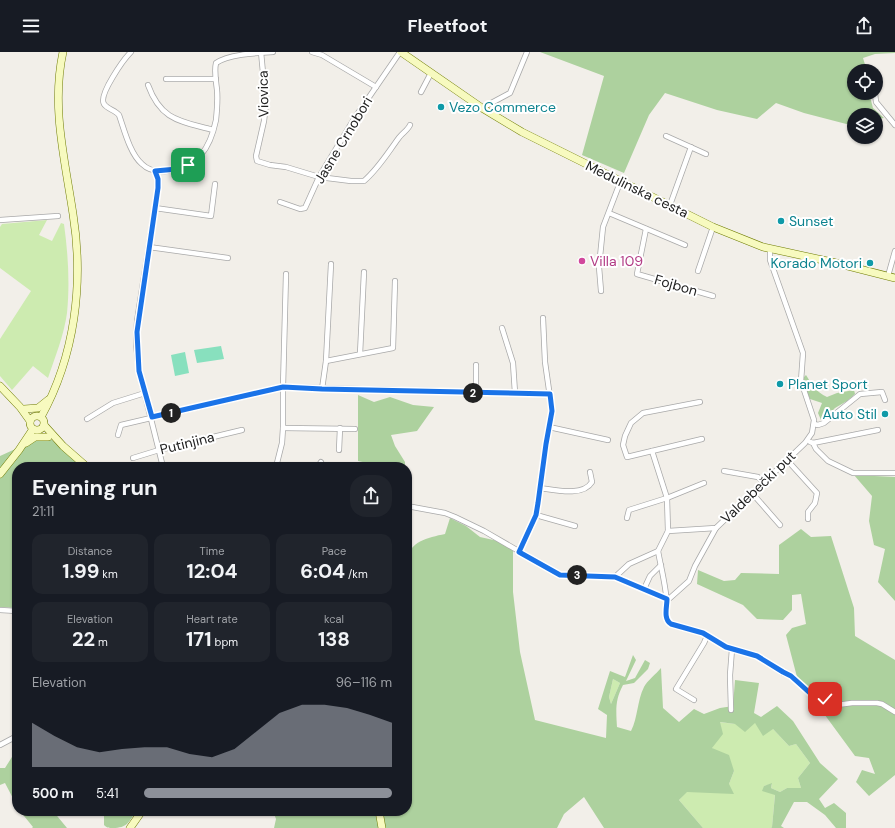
<!DOCTYPE html>
<html lang="en">
<head>
<meta charset="utf-8">
<style>
	body { margin:0; font-family:"DM Sans",sans-serif; background:#20242c; color:#f1f3f6; height:100vh; display:flex; flex-direction:column; font-size:15px; white-space:nowrap }
	* { box-sizing:border-box; margin:0 }
	p { font-size:13px; color:#9ea1a6 }
	.icon { flex:none; width:22px; height:22px; fill:none; stroke:currentColor; stroke-width:2; stroke-linecap:round; stroke-linejoin:round }
	.map { position:relative; flex:1; overflow:hidden }
	.side { position:absolute; left:12px; top:410px; width:400px; height:354px; display:flex; flex-direction:column; background:#171b24; border-radius:16px; box-shadow:0 1px 3px #0004 }
	.side>* { flex:none }
	.fabs { position:absolute; left:847px; top:12px; display:grid; gap:8px }
	.fabs a { display:grid; place-items:center; width:36px; height:36px; border-radius:50%; background:#171b24; box-shadow:0 1px 3px #0004; font-size:20px }
	.pin { position:absolute; display:grid; place-items:center; width:34px; height:34px; color:#fff; margin:-17px; border-radius:8px; box-shadow:0 2px 6px #0006 }
	.km { position:absolute; width:20px; height:20px; margin:-10px; border-radius:50%; background:#222; color:#fff; font-size:11px; line-height:20px; text-align:center }
	.round { display:grid; place-items:center; flex:none; width:42px; height:42px; border-radius:16px; background:#20242c }
	.head { display:flex; align-items:center; justify-content:space-between; height:68px; padding:0 20px }
	h1 { font-size:22px; font-weight:700; line-height:30px }
	.metrics { display:grid; grid-template-columns:repeat(3,1fr); gap:6px; height:68px; padding:4px 20px }
	.metrics div { display:grid; align-content:center; border-radius:10px; background:#20242c; text-align:center }
	.metrics b { font-size:20px; font-weight:700 }
	.metrics small { font-size:11px; font-weight:400 }
	.metrics p { font-size:11px }
	.chart { height:112px; padding:8px 20px }
	.chart p { display:flex; justify-content:space-between }
	.chart svg { width:100%; height:72px; margin-top:4px; fill:#8c9099; opacity:.7 }
	ul { padding:0 20px; list-style:none; font-size:13px }
	li { display:grid; grid-template-columns:64px 48px 1fr; align-items:center; height:30px }
	li i { height:10px; border-radius:5px; background:#8c9099 }
	header { display:flex; justify-content:space-between; align-items:center; height:52px; padding:0 20px; background:#171b24; font-size:18px; font-weight:700 }
	.map>svg:first-child { display:block }
	.grass { fill:#cdebb0 }
	.forest { fill:#add19e; fill-rule:evenodd }
	.pitch { fill:#88e0be }
	.lines { fill:none; stroke-linecap:round; stroke-linejoin:round }
	.minor-casing { stroke:#a9a9a9; stroke-width:6 }
	.secondary-casing { stroke:#707d05; stroke-width:8 }
	.minor { stroke:#fff; stroke-width:4.5 }
	.secondary { stroke:#f7fabf; stroke-width:7 }
	.route-casing { stroke:#fff; stroke-width:8 }
	.route { stroke:#1a73e8; stroke-width:5 }
	.culture-dot { fill:#0f9aa8; stroke:#fff; stroke-width:1.5 }
	.hotel-dot { fill:#d1479c; stroke:#fff; stroke-width:1.5 }
	.labels { text-anchor:middle; stroke-width:4; stroke-linejoin:round; paint-order:stroke }
	.street-label { font-size:14px; fill:#222; stroke:#fff }
	.culture-label { font-size:14px; fill:#0d838f; stroke:#fff; text-anchor:start }
	.hotel-label { font-size:14px; fill:#b23c85; stroke:#fff; text-anchor:start }
</style>
</head>
<body>
<header><svg class="icon" aria-label="menu" viewBox="0 0 24 24"><path d="M4 6h16M4 12h16M4 18h16"/></svg>Fleetfoot<svg class="icon" aria-label="share" viewBox="0 0 24 24"><path d="M12 15V3M7 8l5-5 5 5M5 13v7h14v-7"/></svg></header>
<div class="map">
<svg width="895" height="776" viewBox="0 0 895 776">
	<rect width="100%" height="100%" fill="#f2efe9"/>
	<g class="grass">
		<path d="M47 168 39 183 52 189 61 171 64 172C68 201 70 231 67 261 64 283 55 305 48 326L33 314 12 338 0 324V287L31 239 0 216V175L2 172Z"/>
		<path d="M613 627 620 631 611 652 609 645Z"/>
		<path d="M719 670 735 672 755 671 773 677 789 694 796 692 810 711 798 726 801 736H787L780 740 771 736 772 732 764 734 775 742 772 775 771 776H703L679 748 686 740 729 732 734 719 712 696Z"/>
	</g>
	<g class="forest">
		<path d="M540 0H895V1L875 2 863 6 867 19H854V41H869L873 56 884 66 876 67V63H854V74L804 61 776 51 757 67 717 58 665 41 649 63 624 121 582 103 604 24Z"/>
		<path d="M806 323C812 333 816 340 827 345L837 341 854 338 855 342 847 349 835 356 824 367 821 368 818 361 822 351 810 347 803 331V326Z"/>
		<path d="M358 343 374 350 390 345 413 353 434 355 417 379 391 383 395 394 405 410V415H386L358 409Z"/>
		<path d="M40 388H52L83 415H17V556L0 555V404L33 389Z"/>
		<path d="M854 423 895 425V549L878 530 885 497 874 493 869 469 872 444Z"/>
		<path d="M450 466 466 474 480 485 498 489 513 497V540L520 600 535 668 606 686 607 663 598 657 610 619 625 625 633 603 636 608 626 629 635 626 645 608 650 611 648 617 634 631 623 633C615 648 616 658 617 675L631 679C638 665 637 649 644 635 647 629 656 622 661 616L663 656 679 670 694 657 704 662 720 656 733 654 735 628 759 631 754 661 761 665 777 654 793 669 820 711 838 727 819 747 825 756 834 751 846 761V776H836L825 763 807 750H794L781 774 784 776H771L772 775 775 743 762 739 764 734 772 731 771 736 780 740 787 736H801L798 726 810 711 796 692 789 694 773 677 763 684 755 671 745 680 735 672 720 670 723 682 712 696 729 703 734 719 729 732 734 742 687 740 679 748 703 776H604L584 745 564 762 557 776H274L276 767 273 759H407V523L410 518C401 492 425 486 445 482ZM613 627 620 631 611 652 609 645Z"/>
		<path d="M801 477 811 485 831 484 854 556 855 584 895 608V723L869 744 856 730 862 718 875 722 869 706 855 704 797 625 786 583 792 576 806 572 801 542 792 543V558L783 568 757 567 743 553 697 532 698 518 724 529 735 528 741 521 779 522V493Z"/>
		<path d="M17 697V754L5 731 0 733V716H5Z"/>
		<path d="M20 759H53L67 776H32L33 775Z"/>
		<path d="M102 759H136C129 770 127 776 113 776 109 776 107 776 104 773V763Z"/>
	</g>
	<g class="pitch">
		<path d="M221 294 224 307 197 311 194 298Z"/>
		<path d="M185 300 189 321 175 324 171 303Z"/>
	</g>
	<g class="lines">
		<g class="minor-casing">
			<g id="minor">
				<path d="M131 0C124 7 98 43 104 52 107 57 115 58 119 63 124 77 130 102 142 112 149 119 158 120 167 119 198 115 210 97 216 68 217 58 218 48 217 38 216 29 214 19 216 11 229 2 257 1 273 0"/>
				<path d="M261 0 266 52 264 69 256 104 257 109 270 113 286 115 319 125 351 129H364C378 117 387 102 398 87 401 82 408 78 410 73"/>
				<path d="M312 0 322 3 376 35"/>
				<path d="M166 27H216"/>
				<path d="M148 33C161 69 181 69 213 78"/>
				<path d="M421 40 431 21"/>
				<path d="M875 41 876 50 895 73"/>
				<path d="M482 56 510 41 527 0"/>
				<path d="M666 84 706 102"/>
				<path d="M155 119 158 127V136L137 269 136 292 139 319 163 415"/>
				<path d="M280 150 300 157 305 156 319 125 354 67 400 0"/>
				<path d="M670 153 691 95"/>
				<path d="M155 156 211 164 215 132"/>
				<path d="M609 161 685 193"/>
				<path d="M0 168 58 164"/>
				<path d="M646 177 637 222 713 244"/>
				<path d="M149 195 228 206"/>
				<path d="M698 219 713 175"/>
				<path d="M888 224 895 199"/>
				<path d="M601 239 599 215 603 175 621 128"/>
				<path d="M502 276 513 311 515 341 549 342"/>
				<path d="M360 302 364 220"/>
				<path d="M326 309 393 296 395 229"/>
				<path d="M322 337 326 309 331 212"/>
				<path d="M476 341V313"/>
				<path d="M700 350 643 361 631 371 625 384 623 393 627 405 702 387"/>
				<path d="M87 367 113 351 145 341"/>
				<path d="M814 372 818 373 824 371 860 342 882 340 885 348"/>
				<path d="M549 375 608 388"/>
				<path d="M283 376 355 377"/>
				<path d="M118 383 121 373 283 335 515 341"/>
				<path d="M810 390 813 391 878 378"/>
				<path d="M813 391 816 397 828 409 853 421H895"/>
				<path d="M339 398 340 376"/>
				<path d="M652 399 667 446 668 479"/>
				<path d="M133 406 159 398 242 378"/>
				<path d="M787 408 817 441 815 451 808 460V467"/>
				<path d="M276 415 282 391 283 376V335L286 222"/>
				<path d="M319 415V413L321 410"/>
				<path d="M724 419 758 425 763 430"/>
				<path d="M540 436C555 438 583 445 592 430L590 420"/>
				<path d="M752 441 780 473"/>
				<path d="M407 454 445 461 455 465 484 479 560 523 615 525 629 512 658 499 668 479 716 476 805 391 812 381 814 368 801 329 803 301 770 208V197"/>
				<path d="M536 463 575 474"/>
				<path d="M627 466 629 458 667 446 704 431"/>
				<path d="M658 499C661 516 667 538 667 555 666 561 665 568 671 572L703 581 726 595 757 604 783 621 791 624 811 642 821 645 833 652 837 653 852 651H877L882 652 895 660"/>
				<path d="M519 500 536 463 546 392 552 359 545 310 543 266"/>
				<path d="M615 525C625 529 661 547 670 546L689 529 695 514 716 476"/>
				<path d="M644 537 650 524 661 513"/>
				<path d="M0 558 17 559"/>
				<path d="M694 648 676 637 704 591 707 584"/>
				<path d="M731 658 730 623 732 597"/>
				<path d="M0 693 17 684"/>
			</g>
		</g>
		<g class="secondary-casing">
			<g id="secondary">
				<path d="M401 0 482 56 522 80 713 175 763 195 832 210 895 226"/>
				<path d="M0 334 20 355 30 369"/>
				<path d="M24 357 38 356 48 348"/>
				<circle cx="37" cy="371" r="7"/>
				<path d="M41 365C75 304 84 231 73 162 65 108 51 55 63 0"/>
				<path d="M44 373 63 394 87 415"/>
				<path d="M26 391 35 385H48"/>
				<path d="M0 422 19 398 33 377"/>
				<path d="M379 759 382 776"/>
				<path d="M130 776 142 759"/>
			</g>
		</g>
		<use href="#minor" class="minor"/>
		<use href="#secondary" class="secondary"/>
	</g>
	<g class="lines">
		<g class="route-casing">
			<path id="route" d="M188 113 177 117 155 119 158 127V136L137 280 139 319 152 365 283 335 322 337 550 342 552 359 546 392 538 451 536 463 519 500 560 523 615 525 667 547C667 555 663 567 671 572L703 581 726 595 757 604 783 620 791 624 811 642 825 647"/>
		</g>
		<use href="#route" class="route"/>
	</g>
	<g class="culture-dot">
		<circle cx="441" cy="55" r="4"/>
		<circle cx="781" cy="169" r="4"/>
		<circle cx="870" cy="211" r="4"/>
		<circle cx="780" cy="332" r="4"/>
		<circle cx="885" cy="362" r="4"/>
	</g>
	<circle class="hotel-dot" cx="582" cy="209" r="4"/>
	<g class="labels">
		<g class="street-label">
			<text transform="translate(263 42) rotate(-91)" y="5">Viovica</text>
			<text transform="translate(343 88) rotate(-59)" y="5">Jasne Crnobori</text>
			<text transform="translate(637 137) rotate(26)" y="5">Medulinska cesta</text>
			<text transform="translate(676 233) rotate(16)" y="5">Fojbon</text>
			<text transform="translate(187 391) rotate(-14)" y="5">Putinjina</text>
			<text transform="translate(758 435) rotate(-44)" y="5">Valdebečki put</text>
		</g>
		<g class="culture-label">
			<text x="449" y="60">Vezo Commerce</text>
			<text x="789" y="174">Sunset</text>
			<text x="862" y="216" text-anchor="end">Korado Motori</text>
			<text x="788" y="337">Planet Sport</text>
			<text x="877" y="367" text-anchor="end">Auto Stil</text>
		</g>
		<g class="hotel-label">
			<text x="590" y="214">Villa 109</text>
		</g>
	</g>
</svg>
<div class="fabs">
<a><svg class="icon" aria-label="locate" viewBox="0 0 24 24"><circle cx="12" cy="12" r="6"/><path d="M12 2v4M12 18v4M2 12h4M18 12h4"/></svg></a>
<a><svg class="icon" aria-label="layers" viewBox="0 0 24 24"><path d="M12 4l9 5-9 5-9-5zM3 14l9 5 9-5"/></svg></a>
</div>
<div class="pin" style="left:188px;top:113px;background:#1e9e55"><svg class="icon" aria-label="arrive" viewBox="0 0 24 24"><path d="M6 21V4h12l-3 4 3 4H6"/></svg></div>
<div class="pin" style="left:825px;top:647px;background:#d93025"><svg class="icon" aria-label="check" viewBox="0 0 24 24"><path d="M5 12l5 5 9-10"/></svg></div>
<b class="km" style="left:171px;top:361px">1</b>
<b class="km" style="left:473px;top:341px">2</b>
<b class="km" style="left:577px;top:523px">3</b>
<section class="side">
<div class="head"><div><h1>Evening run</h1><p>21:11</p></div><a class="round"><svg class="icon" aria-label="share" viewBox="0 0 24 24"><path d="M12 15V3M7 8l5-5 5 5M5 13v7h14v-7"/></svg></a></div>
<div class="metrics">
<div><p>Distance</p><b>1.99<small> km</small></b></div>
<div><p>Time</p><b>12:04</b></div>
<div><p>Pace</p><b>6:04<small> /km</small></b></div>
</div>
<div class="metrics">
<div><p>Elevation</p><b>22<small> m</small></b></div>
<div><p>Heart rate</p><b>171<small> bpm</small></b></div>
<div><p>kcal</p><b>138</b></div>
</div>
<div class="chart"><p><span>Elevation</span>96–116 m</p>
<svg viewBox="0 0 160 44" preserveAspectRatio="none"><path d="M0 44V17L10 25L20 32L30 35L40 33L50 32L60 32L70 36L80 38L90 33L100 22L110 11L120 6L130 6L140 8L150 12L160 17V44z"/></svg>
</div>
<ul>
<li><b>500 m</b>5:41<i style="width:100%"></i></li>
</ul>
</section>
</div>
</body>
</html>
